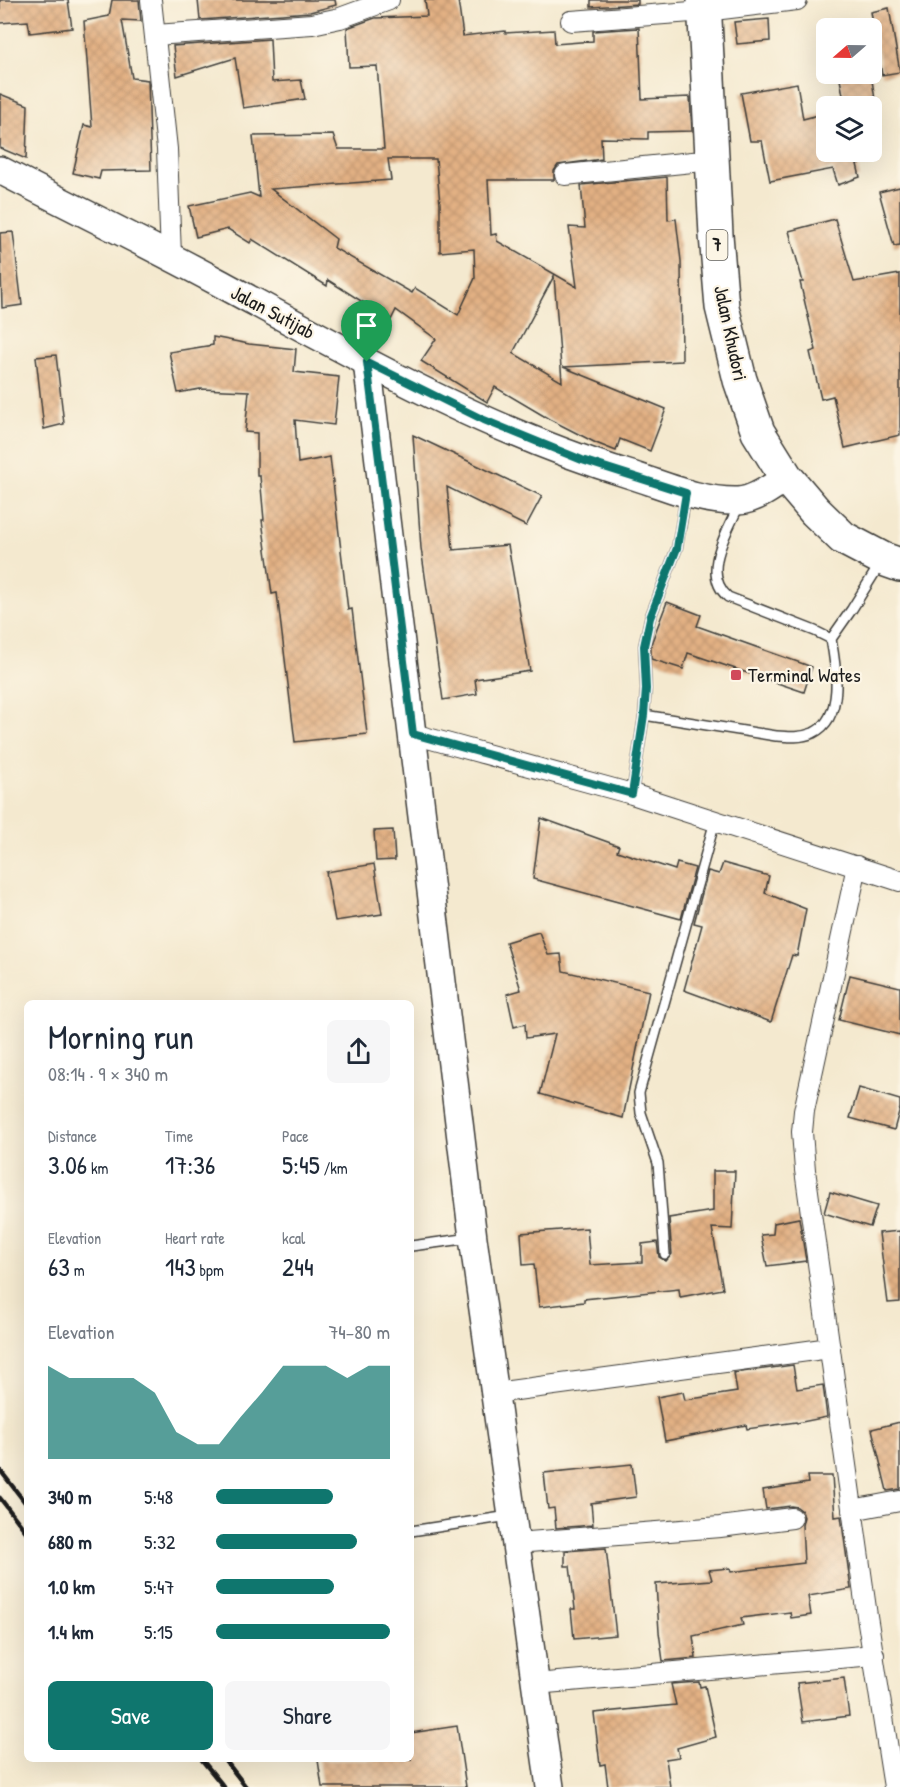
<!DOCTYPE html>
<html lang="en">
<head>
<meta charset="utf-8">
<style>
	body { margin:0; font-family:"Patrick Hand",sans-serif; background:#f6f6f7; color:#1f2937; height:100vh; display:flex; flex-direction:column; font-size:22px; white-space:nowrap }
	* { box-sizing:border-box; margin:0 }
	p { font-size:20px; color:#747a83 }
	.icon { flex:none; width:33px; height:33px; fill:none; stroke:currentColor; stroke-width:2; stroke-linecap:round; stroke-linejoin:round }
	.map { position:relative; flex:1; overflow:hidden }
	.details { position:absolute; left:24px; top:1000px; width:390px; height:762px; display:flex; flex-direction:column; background:#fff; border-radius:9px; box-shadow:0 6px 24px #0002 }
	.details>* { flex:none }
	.needle { width:39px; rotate:250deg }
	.tools { position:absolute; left:816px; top:18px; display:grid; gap:12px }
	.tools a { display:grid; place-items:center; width:66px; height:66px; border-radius:9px; background:#fff; box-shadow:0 6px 24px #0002; font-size:30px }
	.pin { position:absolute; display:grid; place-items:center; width:51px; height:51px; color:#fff; margin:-62px -26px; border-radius:50% 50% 50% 0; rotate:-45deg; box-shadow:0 0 6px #0007 }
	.pin .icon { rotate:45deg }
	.round { display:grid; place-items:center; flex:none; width:63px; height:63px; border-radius:9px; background:#f6f6f7 }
	.summary { display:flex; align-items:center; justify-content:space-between; height:102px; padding:0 24px }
	h1 { font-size:33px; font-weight:600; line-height:45px }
	.figures { display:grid; grid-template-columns:repeat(3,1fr); gap:9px; height:102px; padding:6px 24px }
	.figures div { display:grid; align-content:center }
	.figures b { font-size:26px; font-weight:600 }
	.figures small { font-size:16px; font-weight:400 }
	.figures p { font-size:16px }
	.chart { height:168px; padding:12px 24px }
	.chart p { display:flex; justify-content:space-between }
	.chart svg { width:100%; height:108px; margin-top:6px; fill:#0f766e; opacity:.7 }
	.action { display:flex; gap:12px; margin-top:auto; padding:12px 24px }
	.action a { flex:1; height:69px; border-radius:9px; background:#0f766e; color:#fff; font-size:24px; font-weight:600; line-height:69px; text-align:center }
	.action a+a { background:#f6f6f7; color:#1f2937 }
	ul { padding:0 24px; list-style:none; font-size:20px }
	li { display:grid; grid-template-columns:96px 72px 1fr; align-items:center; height:45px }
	li i { height:15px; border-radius:8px; background:#0f766e }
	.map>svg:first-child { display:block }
	.building { fill:url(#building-cross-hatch); fill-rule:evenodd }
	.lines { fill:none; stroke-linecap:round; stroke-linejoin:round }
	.lane-casing { stroke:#3c3b37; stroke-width:12 }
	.street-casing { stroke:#3c3b37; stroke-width:22 }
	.secondary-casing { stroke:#3c3b37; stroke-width:30 }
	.highway-casing { stroke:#3c3b37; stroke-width:36 }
	.lane { stroke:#fff; stroke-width:9 }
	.street { stroke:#fff; stroke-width:20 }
	.secondary { stroke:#fff; stroke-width:27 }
	.highway { stroke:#fff; stroke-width:33 }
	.rail { stroke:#1c1c1c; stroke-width:4.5 }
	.route-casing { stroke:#fff; stroke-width:12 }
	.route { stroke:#0f766e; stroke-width:8 }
	.poi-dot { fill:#d1495b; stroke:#fcf5e5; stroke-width:2 }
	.labels { text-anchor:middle; stroke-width:4.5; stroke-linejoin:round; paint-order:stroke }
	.shield { fill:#fcf5e5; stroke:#5f5d58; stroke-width:1.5 }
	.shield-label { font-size:18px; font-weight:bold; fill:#1c1c1c }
	.street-label { font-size:20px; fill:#1c1c1c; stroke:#fcf5e5 }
	.poi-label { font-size:20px; fill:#1c1c1c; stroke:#fcf5e5; text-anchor:start }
</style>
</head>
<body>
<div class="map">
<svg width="900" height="1787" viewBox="0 0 900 1787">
	<defs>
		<pattern id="building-cross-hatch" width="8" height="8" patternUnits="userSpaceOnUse" patternTransform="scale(1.5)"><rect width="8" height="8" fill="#e2b083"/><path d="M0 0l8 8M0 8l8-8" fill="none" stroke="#c19771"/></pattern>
	</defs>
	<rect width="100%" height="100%" fill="#fcf5e5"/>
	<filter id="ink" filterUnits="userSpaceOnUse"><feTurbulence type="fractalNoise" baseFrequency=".0167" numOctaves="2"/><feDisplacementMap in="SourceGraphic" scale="12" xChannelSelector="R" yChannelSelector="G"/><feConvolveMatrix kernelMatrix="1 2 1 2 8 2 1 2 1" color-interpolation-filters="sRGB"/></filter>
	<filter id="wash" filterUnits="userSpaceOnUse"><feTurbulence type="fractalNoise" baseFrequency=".008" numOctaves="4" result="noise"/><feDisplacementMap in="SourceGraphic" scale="24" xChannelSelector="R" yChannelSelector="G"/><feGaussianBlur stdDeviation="1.35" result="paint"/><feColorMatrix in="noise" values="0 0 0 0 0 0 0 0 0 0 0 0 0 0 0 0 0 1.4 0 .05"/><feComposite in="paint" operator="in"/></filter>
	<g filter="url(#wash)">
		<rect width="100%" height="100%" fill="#f4e9cf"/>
		<g id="blocks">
			<g class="building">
				<path d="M0 0H68L72 28 30 33 28 21 0 23Z"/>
				<path d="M112 0H139L141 21 122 20 132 78 148 80 151 170 101 171 99 179 73 173 84 125 92 127 84 21 109 16Z"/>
				<path d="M198 0H335L336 5 310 12 200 20Z"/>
				<path d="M425 0H458L463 36 505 31V33L554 30 555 44 593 41V31L639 28 642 99 690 97 692 131 648 132V139L601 138 602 159 558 165 554 171V180H488L491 235 496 234 497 241 577 287 569 227 585 228 581 185 667 177 668 220 676 219 681 261 682 361 563 367 666 409 650 451 620 439 616 451 596 443 549 419 495 387 487 402 421 361 436 339 396 310 391 320 328 280 327 286 252 239 250 243 228 229 196 237 189 206 250 193 259 197 253 136 333 135 338 149H384L377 66 349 67 347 28 375 18 427 16ZM388 159H436L440 204V252L474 249 475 278 458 315 415 288 412 293 334 248 336 239 271 189 391 180ZM554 276 561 368 562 382 513 353Z"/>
				<path d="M591 0H638V4L591 7Z"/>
				<path d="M889 8 900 72 882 75 871 12Z"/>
				<path d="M769 19 770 41 737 44 734 22Z"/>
				<path d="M270 39 272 82 301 80 305 99 243 108 235 58 177 76 173 46Z"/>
				<path d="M839 74H871L876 106H845Z"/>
				<path d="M797 83 803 119 826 113V152H872L873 161 857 164 860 177 838 185 833 169 770 181 762 141H750L741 93Z"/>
				<path d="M0 94 28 105 26 159 0 148Z"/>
				<path d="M900 187V245L894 246 879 192Z"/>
				<path d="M835 219 854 282 900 274V435L845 448 833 396 821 399 810 352 816 350 800 282H803L789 231Z"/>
				<path d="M13 232 22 305 2 308 0 233Z"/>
				<path d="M213 337 249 344 296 349 294 372 339 377 334 425 295 420 298 463 330 457 348 610 352 609 367 734 295 742 277 593 272 594 262 520H264L260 476H257V433L245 432 249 391 200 389 178 393 169 352 213 345Z"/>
				<path d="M56 355 64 424 44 429 36 357Z"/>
				<path d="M413 435 542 496 526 526 447 487 453 550 508 545 530 671 475 679 477 694 443 700 421 548Z"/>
				<path d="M667 602 701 615 697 626 812 667 804 692 688 653 683 669 651 659V644Z"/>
				<path d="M541 818 619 846 617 851 675 870 677 863 695 868 681 919 533 879Z"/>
				<path d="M393 830 395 860 376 861 374 831Z"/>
				<path d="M723 863 769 876 765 893 806 909 797 956 792 955 771 1022 684 990 702 925 694 923 708 871 719 874Z"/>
				<path d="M374 864 382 914 335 921 326 872Z"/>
				<path d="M539 932 548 955 561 954 563 971 649 991 623 1118 540 1094 555 1034 526 1038 525 1024 514 1027 507 994 521 990 506 942Z"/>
				<path d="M850 975 900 987V1035L839 1020Z"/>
				<path d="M859 1088 900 1100V1108L894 1130 850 1118Z"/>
				<path d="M713 1171H735L732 1229 712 1228 723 1289 680 1297 679 1289 584 1299V1302L539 1307 534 1264 523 1265 521 1233 587 1228 590 1265 642 1262V1244L657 1242 659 1257 666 1261 672 1254 669 1218 713 1211Z"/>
				<path d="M830 1192 877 1206 870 1227 824 1213Z"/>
				<path d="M799 1218 806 1261 767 1266 761 1235 773 1234 774 1223Z"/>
				<path d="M900 1231V1302L888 1303 879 1233Z"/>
				<path d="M793 1365 797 1389 823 1385 827 1417 797 1423 796 1422 747 1429 746 1425 665 1441 657 1397 683 1392 685 1400 737 1392 734 1373Z"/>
				<path d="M900 1422V1489L887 1491 872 1429Z"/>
				<path d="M632 1464 636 1497 591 1503 593 1525 556 1528 554 1508 548 1509 544 1473Z"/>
				<path d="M807 1476H832L835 1517 841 1516 851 1589 808 1596 811 1615 791 1618 790 1612 741 1618 743 1625 693 1636 696 1658 663 1661 659 1632 656 1584 712 1580 709 1570 730 1568 731 1572 804 1563 802 1525 804 1517 802 1511 797 1507 791 1506 766 1509 763 1490 808 1483Z"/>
				<path d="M606 1548 616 1635 574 1639 571 1609H575L570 1566H565V1551Z"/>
				<path d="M844 1678 849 1716 803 1722 797 1683Z"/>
				<path d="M699 1682 700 1687 705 1686 716 1737 677 1748 679 1757 666 1759 670 1787H608L605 1764 600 1765 594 1713 676 1705 671 1684Z"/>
				<path d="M457 1726 466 1787H322L318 1760H411V1733Z"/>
			</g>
		</g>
	</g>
	<g filter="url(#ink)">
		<use href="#blocks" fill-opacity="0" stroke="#3c3b37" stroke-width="1.5"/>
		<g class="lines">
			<g class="lane-casing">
				<g id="lane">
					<path d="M740 503C728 531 700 573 728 597L815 631 831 639"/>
					<path d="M644 715 776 736C789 737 801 738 813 733 845 718 836 666 831 639L852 609 880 564"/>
					<path d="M632 794 644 715 646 689 644 646 650 618 677 548 686 495"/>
					<path d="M411 1246 471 1238"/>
					<path d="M665 1254 658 1163 641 1113 639 1093 715 821"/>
					<path d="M411 1531 509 1516"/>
				</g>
			</g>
			<g class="street-casing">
				<g id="street">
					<path d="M151 0 167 149 171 256"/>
					<path d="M571 21 705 11 797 0"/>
					<path d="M155 35 312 24 340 18 389 0"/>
					<path d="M565 175 712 160"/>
					<path d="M413 734 632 794 900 881"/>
					<path d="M857 866 804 1111 802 1132 805 1170 867 1616 894 1787"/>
					<path d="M495 1393 830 1348"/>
					<path d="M852 1510 900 1501"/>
					<path d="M516 1543 720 1527 792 1518"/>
					<path d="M535 1684 874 1655"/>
				</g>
			</g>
			<g class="secondary-casing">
				<g id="secondary">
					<path d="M0 170C73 208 146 243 218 282 351 354 484 430 628 474 664 485 700 502 738 501 755 500 773 487 786 477"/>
					<path d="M367 362 473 1238 550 1787"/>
				</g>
			</g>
			<g class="highway-casing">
				<path id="highway" d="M704 0 716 235 722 307 740 380 758 432 786 477 815 511 843 538 883 559 900 565"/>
			</g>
			<use href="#lane" class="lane"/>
			<use href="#street" class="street"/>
			<use href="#secondary" class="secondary"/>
			<use href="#highway" class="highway"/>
			<g class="rail">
				<path d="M0 1470 27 1505"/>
				<path d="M0 1498 27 1533"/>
				<path d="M202 1760 224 1787"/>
				<path d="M225 1760 246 1787"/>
			</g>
		</g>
	</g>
	<g class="lines" filter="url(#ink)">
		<g class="route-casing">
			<path id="route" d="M367 362 484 420 582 460 686 493 677 548 650 618 644 646 646 689 644 715 632 794 413 734Z"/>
		</g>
		<use href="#route" class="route"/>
	</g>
	<rect class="poi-dot" x="730" y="669" width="12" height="12" rx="3"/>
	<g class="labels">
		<rect class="shield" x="706.5" y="230" width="21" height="30" rx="4.5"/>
		<g class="shield-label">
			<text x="717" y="251">7</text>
		</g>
		<g class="street-label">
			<text transform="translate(273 312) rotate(28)" y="7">Jalan Sutijab</text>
			<text transform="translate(731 333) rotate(78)" y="7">Jalan Khudori</text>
		</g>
		<g class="poi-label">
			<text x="748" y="682">Terminal Wates</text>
		</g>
	</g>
</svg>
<div class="tools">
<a><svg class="needle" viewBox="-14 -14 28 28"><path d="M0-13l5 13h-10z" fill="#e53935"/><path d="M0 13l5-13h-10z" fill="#747a83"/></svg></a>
<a><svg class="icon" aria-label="layers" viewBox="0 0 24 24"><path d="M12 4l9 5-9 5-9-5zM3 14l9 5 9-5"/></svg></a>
</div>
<div class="pin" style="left:367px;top:362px;background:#1e9e55"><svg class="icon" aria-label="arrive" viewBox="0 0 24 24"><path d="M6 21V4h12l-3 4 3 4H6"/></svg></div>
<section class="details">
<div class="summary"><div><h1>Morning run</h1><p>08:14 · 9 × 340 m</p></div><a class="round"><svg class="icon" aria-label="share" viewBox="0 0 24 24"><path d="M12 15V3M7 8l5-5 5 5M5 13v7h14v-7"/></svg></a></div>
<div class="figures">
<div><p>Distance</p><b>3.06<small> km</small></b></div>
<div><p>Time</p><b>17:36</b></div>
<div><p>Pace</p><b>5:45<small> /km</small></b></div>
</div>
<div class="figures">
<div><p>Elevation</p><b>63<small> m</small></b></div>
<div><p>Heart rate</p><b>143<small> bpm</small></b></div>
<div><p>kcal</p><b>244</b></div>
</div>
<div class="chart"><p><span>Elevation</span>74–80 m</p>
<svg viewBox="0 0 160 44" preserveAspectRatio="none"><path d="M0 44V6L10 11L20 11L30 11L40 11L50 17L60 33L70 38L80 38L90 27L100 17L110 6L120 6L130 6L140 11L150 6L160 6V44z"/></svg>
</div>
<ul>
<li><b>340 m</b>5:48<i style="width:67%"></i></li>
<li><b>680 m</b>5:32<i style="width:81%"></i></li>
<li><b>1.0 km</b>5:47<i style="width:68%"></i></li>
<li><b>1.4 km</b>5:15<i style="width:100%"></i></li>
</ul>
<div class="action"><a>Save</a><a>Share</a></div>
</section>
</div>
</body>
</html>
